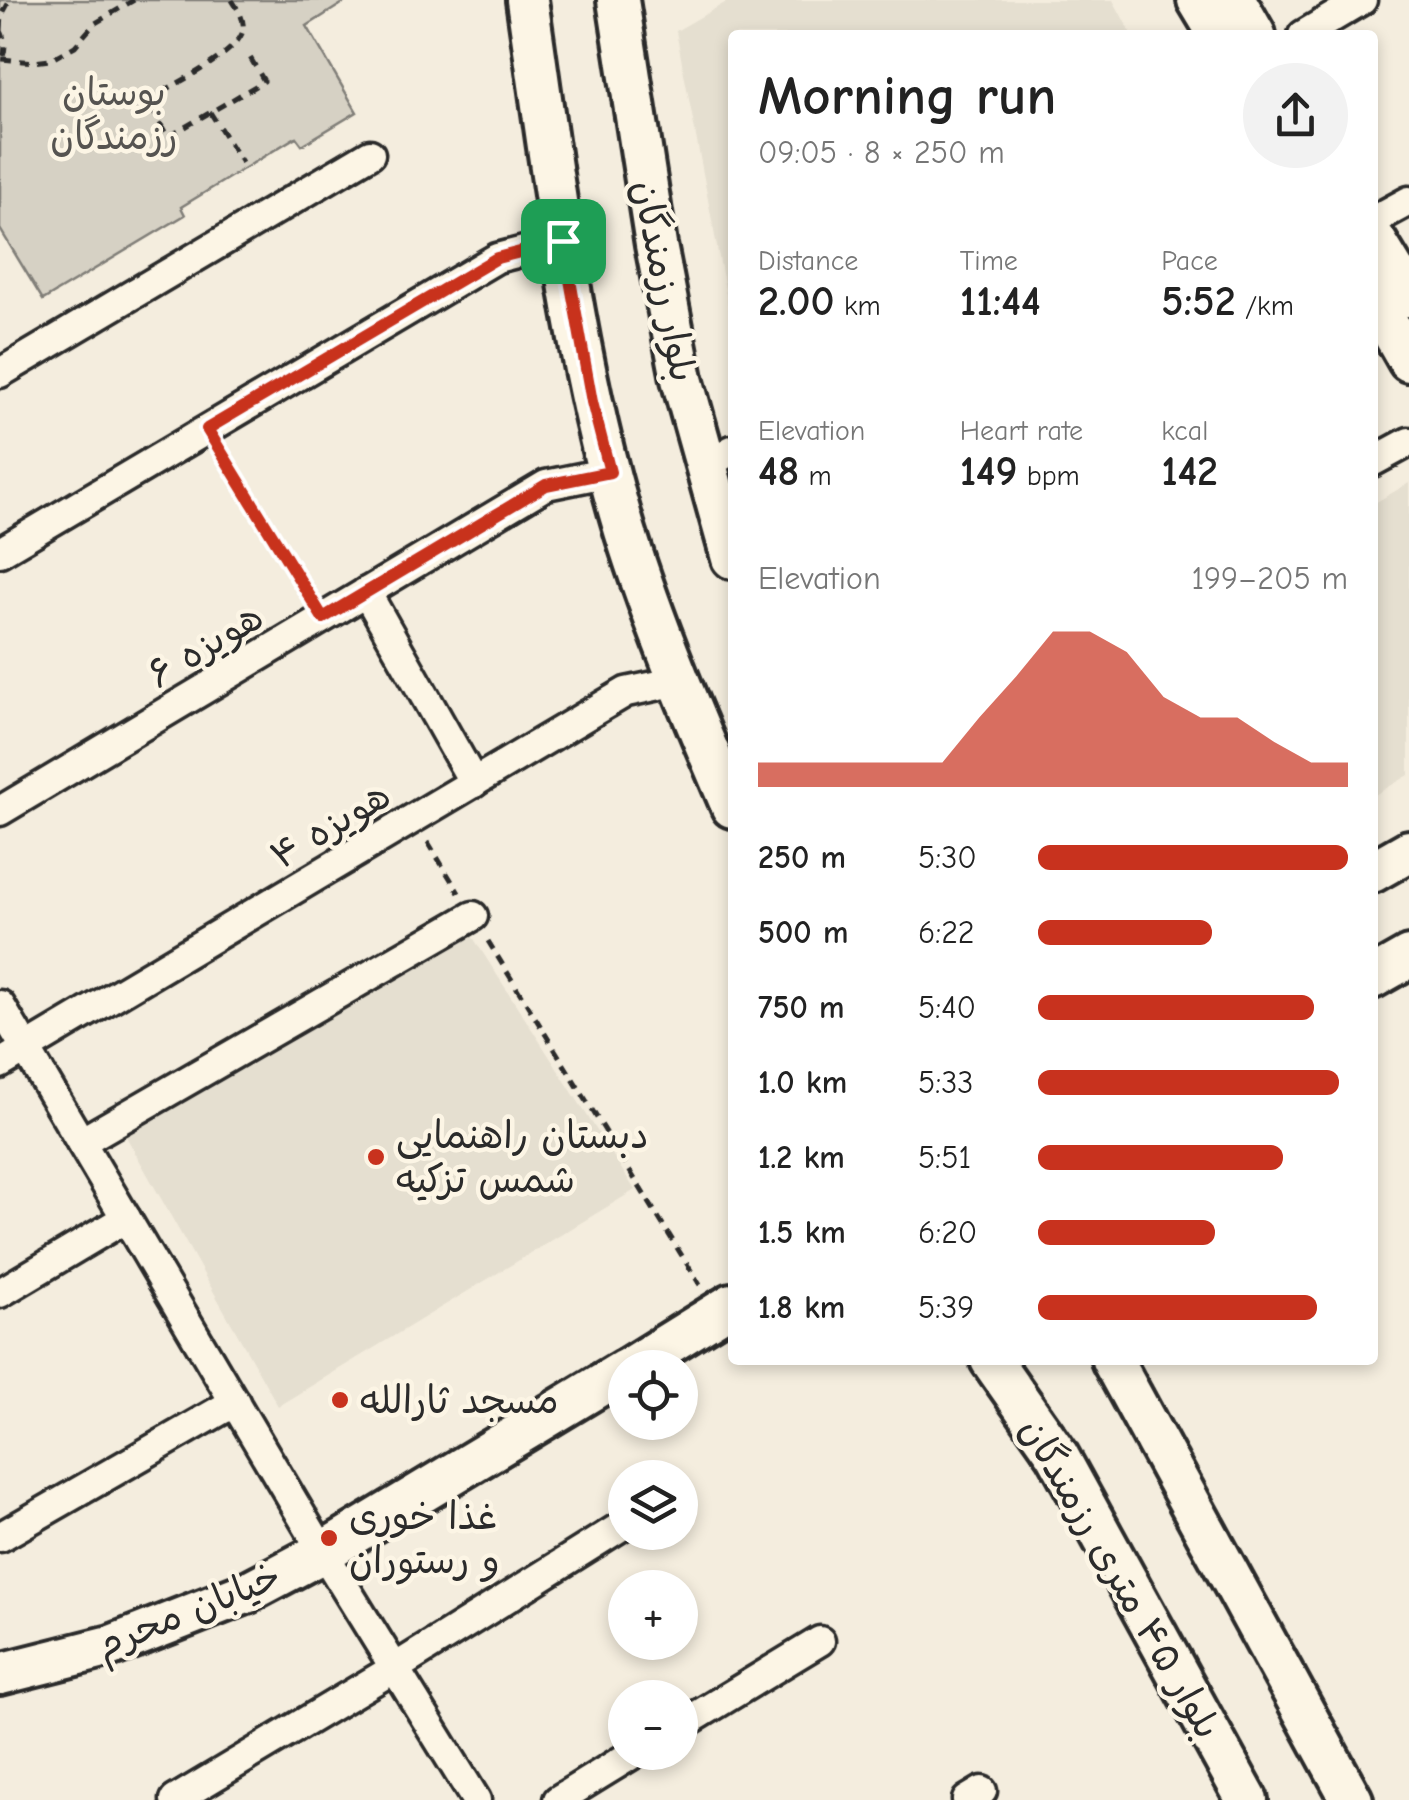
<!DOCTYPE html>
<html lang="en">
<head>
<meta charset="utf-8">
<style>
	body { margin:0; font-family:"Comic Neue","Playpen Sans Arabic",sans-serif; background:#f2f2f2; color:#222; height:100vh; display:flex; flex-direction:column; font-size:38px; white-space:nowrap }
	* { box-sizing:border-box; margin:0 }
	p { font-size:32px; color:#767676 }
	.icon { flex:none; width:55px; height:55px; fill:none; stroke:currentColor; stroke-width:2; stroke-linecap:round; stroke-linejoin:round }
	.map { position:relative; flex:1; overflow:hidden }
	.details { position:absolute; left:728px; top:30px; width:650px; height:1335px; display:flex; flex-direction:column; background:#fff; border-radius:10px; box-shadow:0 5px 15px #0003 }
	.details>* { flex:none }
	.tools { position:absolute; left:608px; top:1350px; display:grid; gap:20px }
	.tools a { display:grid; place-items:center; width:90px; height:90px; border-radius:50%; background:#fff; box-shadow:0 5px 15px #0003; font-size:50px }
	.pin { position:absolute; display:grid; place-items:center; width:85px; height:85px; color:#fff; margin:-42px; border-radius:20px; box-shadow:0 5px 15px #0006 }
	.round { display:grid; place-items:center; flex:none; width:105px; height:105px; border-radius:52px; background:#f2f2f2 }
	.head { display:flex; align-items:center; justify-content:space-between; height:170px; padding:0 30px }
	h1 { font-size:55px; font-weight:700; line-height:75px }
	.figures { display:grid; grid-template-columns:repeat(3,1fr); gap:15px; height:170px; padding:10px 30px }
	.figures div { display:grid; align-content:center }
	.figures b { font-size:42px; font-weight:700 }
	.figures small { font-size:28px; font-weight:400 }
	.figures p { font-size:28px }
	.chart { height:280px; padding:20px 30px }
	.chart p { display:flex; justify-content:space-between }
	.chart svg { width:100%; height:180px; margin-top:10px; fill:#c8321e; opacity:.7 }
	ul { padding:0 30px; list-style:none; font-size:32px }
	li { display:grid; grid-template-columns:160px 120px 1fr; align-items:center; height:75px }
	li i { height:25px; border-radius:12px; background:#c8321e }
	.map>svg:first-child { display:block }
	.built { fill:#e5dfd0 }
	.green { fill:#d6d1c4; stroke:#807e78; stroke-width:2.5 }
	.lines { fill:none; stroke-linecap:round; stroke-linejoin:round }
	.street-casing { stroke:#2b2b2b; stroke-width:35 }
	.secondary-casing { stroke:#2b2b2b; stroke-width:48 }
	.path { stroke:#2b2b2b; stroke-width:5; stroke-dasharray:10 8; stroke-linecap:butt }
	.street { stroke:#fcf5e5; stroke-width:28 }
	.secondary { stroke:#fcf5e5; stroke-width:40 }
	.route-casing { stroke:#fff; stroke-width:20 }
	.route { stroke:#c8321e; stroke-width:12 }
	.poi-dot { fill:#c8321e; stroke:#fcf5e5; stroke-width:4 }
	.labels { text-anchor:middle; stroke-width:9; stroke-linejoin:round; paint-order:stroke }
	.park-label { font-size:38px; fill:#565451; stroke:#fcf5e5 }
	.street-label { font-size:38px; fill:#2b2b2b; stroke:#fcf5e5 }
	.poi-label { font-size:38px; fill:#2b2b2b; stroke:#fcf5e5; text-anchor:start }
</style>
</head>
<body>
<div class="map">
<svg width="1409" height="1800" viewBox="0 0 1409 1800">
	<rect width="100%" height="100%" fill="#f4edde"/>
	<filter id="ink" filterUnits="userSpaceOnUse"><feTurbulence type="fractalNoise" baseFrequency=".01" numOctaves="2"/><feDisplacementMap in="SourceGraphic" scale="20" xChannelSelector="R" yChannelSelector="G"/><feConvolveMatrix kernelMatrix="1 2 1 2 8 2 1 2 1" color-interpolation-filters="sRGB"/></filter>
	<g filter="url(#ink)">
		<g class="built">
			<path d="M730 0H1113L1132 35H732V326L676 31Z"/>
			<path d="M1409 483V775L1373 796V504Z"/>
			<path d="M465 925 635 1190 278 1406 119 1124Z"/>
		</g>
		<path class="green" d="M0 0H348L307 26 357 112 302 145 296 137 181 207 185 215 43 300 0 229Z"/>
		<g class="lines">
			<g class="street-casing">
				<g id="street">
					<path d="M1303 35 1362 0"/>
					<path d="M1372 221 1409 201"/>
					<path d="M0 373 370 154"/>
					<path d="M1372 462 1409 442"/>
					<path d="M705 466 732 450"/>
					<path d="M0 552 497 258 563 241"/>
					<path d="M366 592 474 783"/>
					<path d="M0 811 546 485 610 472"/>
					<path d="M0 1005 323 1552 476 1800"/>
					<path d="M0 1064 626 692 679 681"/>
					<path d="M81 1142 473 916"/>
					<path d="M0 1293 126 1218"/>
					<path d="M0 1537 235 1402"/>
					<path d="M680 1726 820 1641"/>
					<path d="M175 1800 395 1668 625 1524"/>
					<path d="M558 1800 636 1752"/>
					<path d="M967 1800 982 1791"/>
				</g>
			</g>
			<g class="secondary-casing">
				<g id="secondary">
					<path d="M527 0C553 177 573 358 625 531 654 625 693 716 732 807"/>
					<path d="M618 0 656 245 682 379 732 558"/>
					<path d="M1198 0 1219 35"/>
					<path d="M1235 0 1255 35"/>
					<path d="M1372 235 1409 296"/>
					<path d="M1372 296 1409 361"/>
					<path d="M1372 872 1409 851"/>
					<path d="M1372 978 1409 957"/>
					<path d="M991 1360 1057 1454 1247 1800"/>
					<path d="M1112 1360 1352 1800"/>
					<path d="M629 1368 732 1304"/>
					<path d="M0 1674 111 1646 246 1593 323 1552 625 1370"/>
				</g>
			</g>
			<g class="path">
				<path d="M232 0C237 8 245 19 243 30 240 53 168 88 147 100L168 137 264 81 248 54"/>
				<path d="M0 29C6 40 7 51 0 62"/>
				<path d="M1 30 2 15 10 0"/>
				<path d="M2 59 34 62 50 60 75 46 94 24 134 0"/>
				<path d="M210 112 242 163"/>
				<path d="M222 453 308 593"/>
				<path d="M428 842 459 893"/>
				<path d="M488 941 700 1285"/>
			</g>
			<use href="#street" class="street"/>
			<use href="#secondary" class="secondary"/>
		</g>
	</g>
	<g class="lines" filter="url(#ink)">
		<g class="route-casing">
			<path id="route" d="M563 241 592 402 610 472 546 485 323 618 207 429 497 258Z"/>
		</g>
		<use href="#route" class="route"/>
	</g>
	<g class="poi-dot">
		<circle cx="376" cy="1157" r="10"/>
		<circle cx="340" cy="1400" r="10"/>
		<circle cx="329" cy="1538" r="10"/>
	</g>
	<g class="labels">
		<g class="park-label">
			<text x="114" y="105">بوستان<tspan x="114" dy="44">رزمندگان</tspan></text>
		</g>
		<g class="street-label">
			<text transform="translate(665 281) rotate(79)" y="13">بلوار رزمندگان</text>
			<text transform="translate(205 645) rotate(-31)" y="13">هویزه ۶</text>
			<text transform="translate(330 825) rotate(-31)" y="13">هویزه ۴</text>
			<text transform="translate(1121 1578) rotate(60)" y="13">بلوار ۴۵ متری رزمندگان</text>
			<text transform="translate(188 1610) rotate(-22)" y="13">خیابان محرم</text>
		</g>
		<g class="poi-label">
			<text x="396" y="1148">دبستان راهنمایی<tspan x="396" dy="44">شمس تزکیه</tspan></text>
			<text x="360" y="1413">مسجد ثارالله</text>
			<text x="349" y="1529">غذا خوری<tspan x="349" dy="44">و رستوران</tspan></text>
		</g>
	</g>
</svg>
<div class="tools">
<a><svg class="icon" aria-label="locate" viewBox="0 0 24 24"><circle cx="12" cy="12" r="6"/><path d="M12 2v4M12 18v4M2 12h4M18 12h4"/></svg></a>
<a><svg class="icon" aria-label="layers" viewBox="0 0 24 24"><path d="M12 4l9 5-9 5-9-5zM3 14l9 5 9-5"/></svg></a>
<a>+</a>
<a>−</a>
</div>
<div class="pin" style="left:563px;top:241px;background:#1e9e55"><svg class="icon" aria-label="arrive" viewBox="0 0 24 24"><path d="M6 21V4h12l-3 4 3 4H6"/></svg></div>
<section class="details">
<div class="head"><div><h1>Morning run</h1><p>09:05 · 8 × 250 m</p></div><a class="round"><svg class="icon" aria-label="share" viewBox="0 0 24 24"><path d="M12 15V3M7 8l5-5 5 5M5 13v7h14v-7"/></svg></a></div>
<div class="figures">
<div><p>Distance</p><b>2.00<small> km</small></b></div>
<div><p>Time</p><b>11:44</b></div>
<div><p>Pace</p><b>5:52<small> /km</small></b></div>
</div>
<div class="figures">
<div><p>Elevation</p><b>48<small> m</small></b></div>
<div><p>Heart rate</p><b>149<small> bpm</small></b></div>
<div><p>kcal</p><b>142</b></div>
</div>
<div class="chart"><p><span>Elevation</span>199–205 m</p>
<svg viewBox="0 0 160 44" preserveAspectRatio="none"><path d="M0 44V38L10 38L20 38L30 38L40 38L50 38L60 27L70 17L80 6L90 6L100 11L110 22L120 27L130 27L140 33L150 38L160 38V44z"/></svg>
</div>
<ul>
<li><b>250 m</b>5:30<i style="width:100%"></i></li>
<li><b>500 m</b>6:22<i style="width:56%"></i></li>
<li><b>750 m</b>5:40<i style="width:89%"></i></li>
<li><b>1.0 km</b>5:33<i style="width:97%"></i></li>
<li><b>1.2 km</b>5:51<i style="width:79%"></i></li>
<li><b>1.5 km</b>6:20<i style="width:57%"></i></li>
<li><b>1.8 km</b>5:39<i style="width:90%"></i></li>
</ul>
</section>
</div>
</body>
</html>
